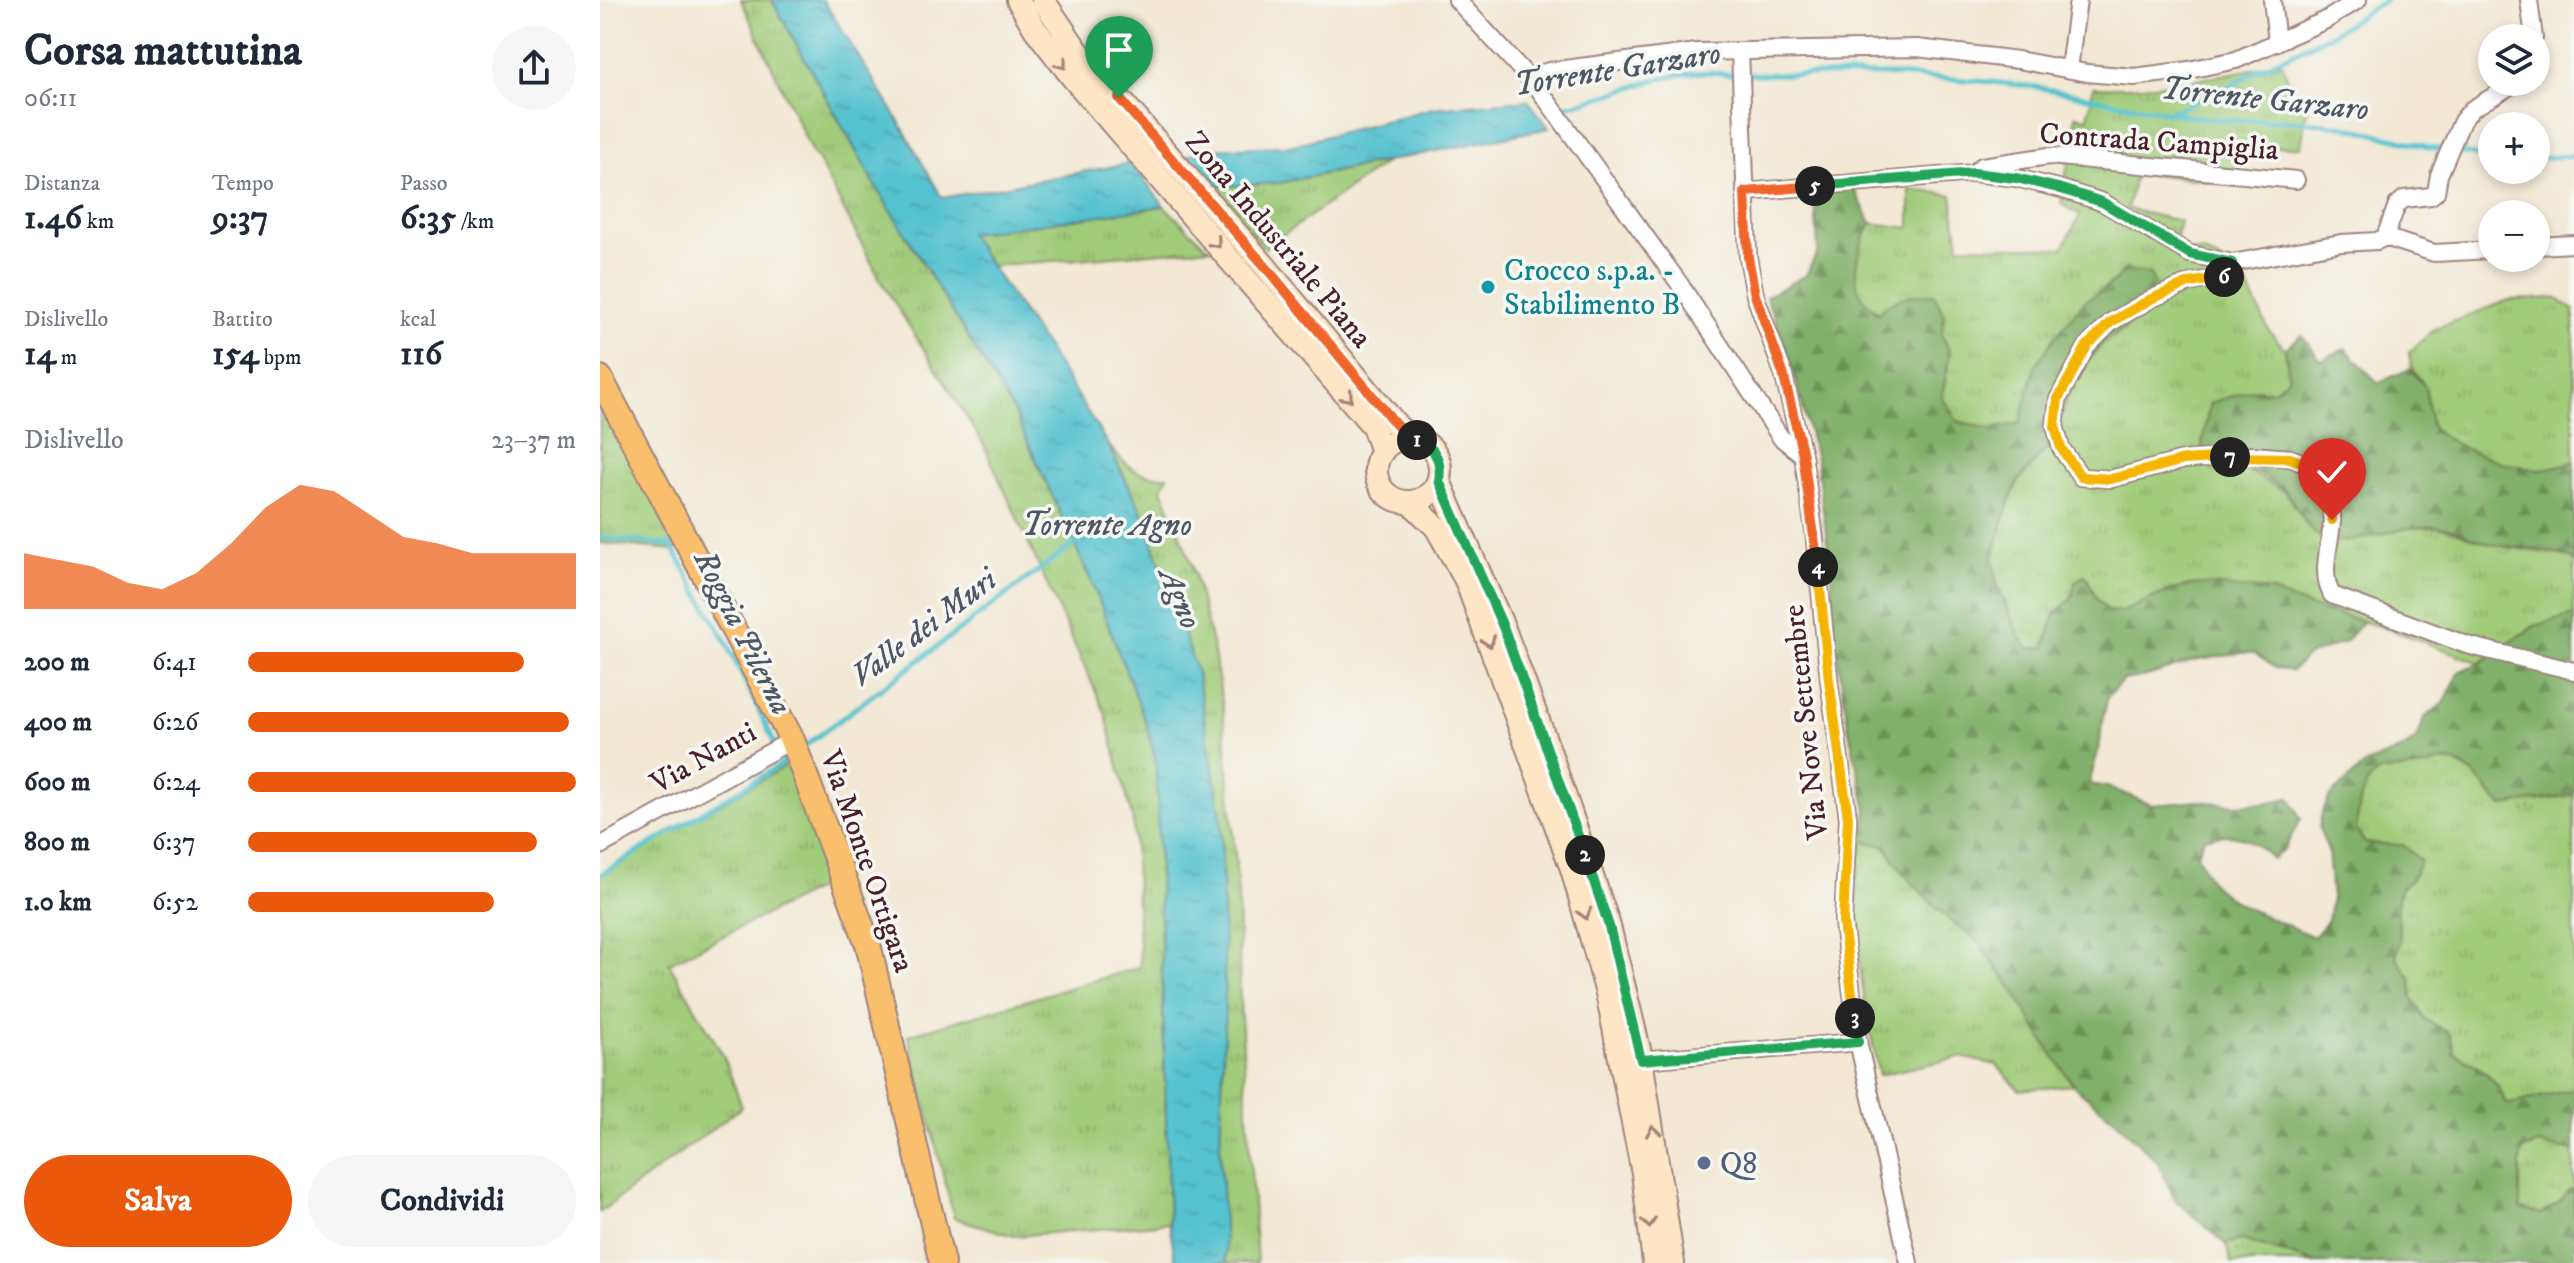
<!DOCTYPE html>
<html lang="it">
<head>
<meta charset="utf-8">
<style>
	body { margin:0; font-family:"IM FELL DW Pica",serif; background:#f6f6f7; color:#1f2937; height:100vh; display:flex; flex-direction:column; font-size:30px; white-space:nowrap }
	* { box-sizing:border-box; margin:0 }
	p { font-size:26px; color:#747a83 }
	.icon { flex:none; width:44px; height:44px; fill:none; stroke:currentColor; stroke-width:2; stroke-linecap:round; stroke-linejoin:round }
	.map { position:relative; flex:1; overflow:hidden }
	.side { display:flex; flex-direction:column; background:#fff; width:600px }
	.side>* { flex:none }
	.tools { position:absolute; left:1878px; top:24px; display:grid; gap:16px }
	.tools a { display:grid; place-items:center; width:72px; height:72px; border-radius:50%; background:#fff; box-shadow:0 4px 12px #0003; font-size:40px }
	.pin { position:absolute; display:grid; place-items:center; width:68px; height:68px; color:#fff; margin:-82px -34px; border-radius:50% 50% 50% 0; rotate:-45deg; box-shadow:0 0 8px #0007 }
	.pin .icon { rotate:45deg }
	.km { position:absolute; width:40px; height:40px; margin:-20px; border-radius:50%; background:#222; color:#fff; font-size:22px; line-height:40px; text-align:center }
	.round { display:grid; place-items:center; flex:none; width:84px; height:84px; border-radius:42px; background:#f6f6f7 }
	.headline { display:flex; align-items:center; justify-content:space-between; height:136px; padding:0 24px }
	h1 { font-size:44px; font-weight:700; line-height:60px }
	.metrics { display:grid; grid-template-columns:repeat(3,1fr); gap:12px; height:136px; padding:8px 24px }
	.metrics div { display:grid; align-content:center }
	.metrics b { font-size:34px; font-weight:700 }
	.metrics small { font-size:22px; font-weight:400 }
	.metrics p { font-size:22px }
	.chart { height:224px; padding:16px 24px }
	.chart p { display:flex; justify-content:space-between }
	.chart svg { width:100%; height:144px; margin-top:8px; fill:#ea580c; opacity:.7 }
	.button { display:flex; gap:16px; margin-top:auto; padding:16px 24px }
	.button a { flex:1; height:92px; border-radius:48px; background:#ea580c; color:#fff; font-size:32px; font-weight:700; line-height:92px; text-align:center }
	.button a+a { background:#f6f6f7; color:#1f2937 }
	ul { padding:0 24px; list-style:none; font-size:26px }
	li { display:grid; grid-template-columns:128px 96px 1fr; align-items:center; height:60px }
	li i { height:20px; border-radius:10px; background:#ea580c }
	main { display:flex; flex:1; min-height:0 }
	.map>svg:first-child { display:block }
	.grass { fill:url(#grass-tufts); stroke:#757652; stroke-width:2 }
	.forest { fill:url(#forest-firs); stroke:#65684a; stroke-width:2 }
	.water { fill:url(#water-ripples); stroke:#50707d; stroke-width:2 }
	.lines { fill:none; stroke-linecap:round; stroke-linejoin:round }
	.stream { stroke:#55c2cf; stroke-width:5 }
	.minor-casing { stroke:#9e847f; stroke-width:20 }
	.secondary-casing { stroke:#9e847f; stroke-width:26 }
	.primary-casing { stroke:#9e847f; stroke-width:28 }
	.minor { stroke:#fff; stroke-width:16 }
	.secondary { stroke:#fde5c5; stroke-width:22 }
	.primary { stroke:#f9bf6d; stroke-width:24 }
	.oneway { stroke:#a48278 }
	.split-1-casing { stroke:#fff; stroke-width:16 }
	.split-2-casing { stroke:#fff; stroke-width:16 }
	.split-3-casing { stroke:#fff; stroke-width:16 }
	.split-4-casing { stroke:#fff; stroke-width:16 }
	.split-5-casing { stroke:#fff; stroke-width:16 }
	.split-6-casing { stroke:#fff; stroke-width:16 }
	.split-7-casing { stroke:#fff; stroke-width:16 }
	.split-8-casing { stroke:#fff; stroke-width:16 }
	.split-1 { stroke:#f0652b; stroke-width:10 }
	.split-2 { stroke:#22a559; stroke-width:10 }
	.split-3 { stroke:#22a559; stroke-width:10 }
	.split-4 { stroke:#f5b400; stroke-width:10 }
	.split-5 { stroke:#f0652b; stroke-width:10 }
	.split-6 { stroke:#22a559; stroke-width:10 }
	.split-7 { stroke:#f5b400; stroke-width:10 }
	.split-8 { stroke:#f5b400; stroke-width:10 }
	.culture-dot { fill:#0f9aa8; stroke:#f6f6f2; stroke-width:3 }
	.service-dot { fill:#5c6f8a; stroke:#f6f6f2; stroke-width:3 }
	.labels { text-anchor:middle; stroke-width:7; stroke-linejoin:round; paint-order:stroke }
	.street-label { font-size:30px; fill:#4a1f2b; stroke:#f6f6f2 }
	.culture-label { font-size:30px; fill:#0d838f; stroke:#f6f6f2; text-anchor:start }
	.service-label { font-size:30px; fill:#4e5e75; stroke:#f6f6f2; text-anchor:start }
	.water-label { font-size:32px; font-style:italic; fill:#4e5864; stroke:#f6f6f2 }
</style>
</head>
<body>
<main>
<section class="side">
<div class="headline"><div><h1>Corsa mattutina</h1><p>06:11</p></div><a class="round"><svg class="icon" aria-label="share" viewBox="0 0 24 24"><path d="M12 15V3M7 8l5-5 5 5M5 13v7h14v-7"/></svg></a></div>
<div class="metrics">
<div><p>Distanza</p><b>1.46<small> km</small></b></div>
<div><p>Tempo</p><b>9:37</b></div>
<div><p>Passo</p><b>6:35<small> /km</small></b></div>
</div>
<div class="metrics">
<div><p>Dislivello</p><b>14<small> m</small></b></div>
<div><p>Battito</p><b>154<small> bpm</small></b></div>
<div><p>kcal</p><b>116</b></div>
</div>
<div class="chart"><p><span>Dislivello</span>23–37 m</p>
<svg viewBox="0 0 160 44" preserveAspectRatio="none"><path d="M0 44V27L10 29L20 31L30 36L40 38L50 33L60 24L70 13L80 6L90 8L100 15L110 22L120 24L130 27L140 27L150 27L160 27V44z"/></svg>
</div>
<ul>
<li><b>200 m</b>6:41<i style="width:84%"></i></li>
<li><b>400 m</b>6:26<i style="width:98%"></i></li>
<li><b>600 m</b>6:24<i style="width:100%"></i></li>
<li><b>800 m</b>6:37<i style="width:88%"></i></li>
<li><b>1.0 km</b>6:52<i style="width:75%"></i></li>
</ul>
<div class="button"><a>Salva</a><a>Condividi</a></div>
</section>
<div class="map">
<svg width="1974" height="1263" viewBox="0 0 1974 1263">
	<defs>
		<pattern id="grass-tufts" width="24" height="20" patternUnits="userSpaceOnUse" patternTransform="scale(2)"><rect width="24" height="20" fill="#a0cc79"/><path d="M3 7l-1-3M5 7V3M7 7l1-3M15 17l-1-3M17 17v-4M19 17l1-3" fill="none" stroke="#8baf69"/></pattern>
		<pattern id="forest-firs" width="22" height="20" patternUnits="userSpaceOnUse" patternTransform="scale(2)"><rect width="22" height="20" fill="#80b069"/><path d="M5 1l3.5 6h-7zM16 11l3.5 6h-7z" fill="#6b8f57"/></pattern>
		<pattern id="water-ripples" width="26" height="14" patternUnits="userSpaceOnUse" patternTransform="scale(2)"><rect width="26" height="14" fill="#55c2cf"/><path d="M2 4q2-2 4 0t4 0M15 11q2-2 4 0t4 0" fill="none" stroke="#4ca6b2"/></pattern>
	</defs>
	<rect width="100%" height="100%" fill="#f6f6f2"/>
	<filter id="ink" filterUnits="userSpaceOnUse"><feTurbulence type="fractalNoise" baseFrequency=".0125" numOctaves="2"/><feDisplacementMap in="SourceGraphic" scale="16" xChannelSelector="R" yChannelSelector="G"/><feConvolveMatrix kernelMatrix="1 2 1 2 8 2 1 2 1" color-interpolation-filters="sRGB"/></filter>
	<filter id="wash" filterUnits="userSpaceOnUse"><feTurbulence type="fractalNoise" baseFrequency=".006" numOctaves="4" result="noise"/><feDisplacementMap in="SourceGraphic" scale="32" xChannelSelector="R" yChannelSelector="G"/><feGaussianBlur stdDeviation="1.8" result="paint"/><feColorMatrix in="noise" values="0 0 0 0 0 0 0 0 0 0 0 0 0 0 0 0 0 1.4 0 .05"/><feComposite in="paint" operator="in"/></filter>
	<g filter="url(#wash)">
		<rect width="100%" height="100%" fill="#f2e8d3"/>
		<g class="grass">
			<path d="M141 0H172L274 183 415 414 493 585 546 723 556 762 569 1223 414 1236 354 1218 308 1035 540 967 533 821 505 712 383 443 282 283 216 156 214 157Z"/>
			<path d="M1682 63 1690 85 1707 110 1701 147H1674L1651 144 1637 185 1536 172 1527 209 1580 221 1574 251 1604 252 1643 275 1669 331 1685 349 1689 377 1673 391 1654 389 1610 403 1602 446 1628 465 1642 468 1684 491 1714 533 1746 542 1809 528 1841 527 1890 544 1970 557 1974 561V615L1914 639 1880 663 1789 629 1698 603 1670 591H1568L1545 604 1522 612 1508 611 1498 601 1485 575 1475 582 1472 599 1456 612 1444 648 1429 649 1420 638 1397 584 1392 561 1397 541 1409 502 1419 480 1437 460 1463 414 1467 397 1486 363 1504 342 1526 329V269L1515 281 1484 302 1427 400 1420 424 1390 429 1357 421 1342 397 1350 353 1342 334 1344 314 1278 313C1272 308 1263 301 1260 294 1250 271 1260 243 1271 223L1310 228V189L1352 195 1359 246 1463 248 1480 215 1461 204 1476 116 1488 118 1493 87C1557 89 1620 76 1682 63Z"/>
			<path d="M788 161 665 248 610 187 679 183Z"/>
			<path d="M564 206 605 245 612 248 391 266 368 233Z"/>
			<path d="M1956 298 1974 310V462C1963 465 1949 470 1938 470 1915 470 1842 447 1832 426 1827 416 1829 401 1826 390 1820 372 1811 378 1809 352L1836 328 1909 300Z"/>
			<path d="M0 372 84 544 74 550 0 543Z"/>
			<path d="M507 443C527 467 535 477 568 476L562 488 592 565 613 647 623 708 638 892 640 1002 657 1263H626L625 1252 620 1151 621 817 597 675 543 514Z"/>
			<path d="M1834 761 1855 763 1878 776 1889 794 1903 806 1974 795V1089L1910 1104 1905 1103C1899 1078 1876 1065 1854 1053L1850 1034 1824 1018 1812 997 1811 978 1796 958 1800 941 1797 904 1800 889 1811 880 1782 844 1765 843 1756 829C1758 817 1758 796 1765 785 1778 762 1814 772 1834 761Z"/>
			<path d="M191 763 231 882 69 963 123 1055 142 1107 0 1212V874Z"/>
			<path d="M1262 841 1285 846C1302 871 1322 895 1345 916 1355 925 1370 931 1378 942 1415 986 1441 1038 1473 1085L1419 1090 1397 1065 1360 1057 1279 1075C1263 999 1247 918 1262 841Z"/>
			<path d="M1938 1144 1974 1151V1191L1970 1190 1960 1202 1941 1214 1920 1209V1163L1923 1150Z"/>
			<path d="M1642 1240 1716 1263H1631L1626 1244Z"/>
		</g>
		<g class="forest">
			<path d="M1214 182 1251 183 1271 223C1260 243 1250 271 1260 293 1263 301 1272 307 1278 313 1295 296 1310 294 1334 294L1344 314 1342 334 1350 353 1342 397 1357 421 1390 429 1420 423 1435 367 1452 341 1484 302 1515 281 1526 269 1550 275 1560 292 1554 308 1504 342 1486 363 1467 397 1454 440 1419 480 1409 502 1392 560 1397 584 1420 638 1429 649 1444 648 1456 612 1472 599 1475 582 1485 575 1498 601 1508 611 1522 612 1568 591 1597 584 1671 591 1698 603 1763 621 1745 642 1707 656 1692 671 1675 668 1654 653H1642L1593 661 1547 676 1523 680 1508 696 1502 722 1500 744 1489 784 1508 787 1552 805 1600 801 1634 805 1665 803 1690 798 1701 819 1684 849 1673 859C1651 837 1635 831 1604 838L1597 854C1602 865 1606 877 1615 886 1633 907 1688 924 1714 937L1728 921 1732 897 1728 851 1719 828 1722 812 1731 795 1766 764 1802 749 1818 738 1824 718 1844 703 1860 671 1880 663 1934 626 1974 615V795L1903 806C1886 792 1879 773 1858 764 1844 758 1835 764 1822 767 1810 770 1797 769 1784 771 1760 776 1759 809 1756 829L1765 843 1803 845 1821 861 1811 880 1800 889 1797 904 1800 941 1796 958 1811 978 1812 997 1824 1018 1850 1034 1854 1053C1876 1065 1899 1078 1905 1103L1910 1104 1974 1089V1151L1938 1144 1923 1150 1920 1163V1209L1941 1214 1960 1202 1970 1190 1974 1191V1263H1716L1642 1240 1626 1244 1575 1200 1557 1161 1514 1119 1475 1087 1444 1042 1414 991 1376 939 1346 917 1303 873 1285 846 1262 841 1267 810 1249 731 1235 641 1231 573 1217 463 1191 362 1166 297 1206 275 1218 251Z"/>
			<path d="M1702 335 1721 361 1745 348 1778 383 1810 369 1825 386 1831 425 1839 434 1866 449 1903 463 1939 470 1974 462V561C1959 547 1912 549 1892 544 1874 540 1858 529 1840 527 1830 526 1818 527 1809 528 1783 531 1758 543 1731 541 1710 539 1699 509 1687 494 1672 476 1638 463 1615 466L1602 445 1610 403 1654 389 1673 391 1689 377 1685 349Z"/>
		</g>
		<g class="water">
			<path d="M172 0H223L296 116 342 198 531 163 564 206 369 234 447 348 507 443 543 514 597 673 621 817 625 1008 620 1151 626 1263H576L569 1223 556 762 546 723 493 585 415 414 274 183Z"/>
			<path d="M928 100 949 128 679 183 610 187 585 157 605 149 689 146 833 108Z"/>
		</g>
		<g class="lines">
			<g class="stream">
				<path d="M957 107C1016 100 1067 64 1128 74L1295 75 1392 82 1436 87 1586 116 1625 120 1703 121 1747 127 1828 147 1892 158"/>
				<path d="M1568 113 1617 93 1664 67 1730 35 1786 0"/>
				<path d="M1936 158 1974 156"/>
				<path d="M0 538 71 545 125 640 184 763"/>
				<path d="M205 746 479 540"/>
				<path d="M0 875 184 763"/>
			</g>
		</g>
	</g>
	<g filter="url(#ink)">
		<g class="lines">
			<g class="minor-casing">
				<g id="minor">
					<path d="M857 0 938 88 1079 283 1181 438 1203 455 1214 531 1229 680 1248 818 1243 922 1258 1042 1309 1263"/>
					<path d="M1672 0 1677 42"/>
					<path d="M1929 0 1934 38"/>
					<path d="M1140 51 1148 257 1155 295 1183 373 1203 455"/>
					<path d="M1936 53V63"/>
					<path d="M1469 69 1478 0"/>
					<path d="M929 77 949 71 1097 52 1317 48 1418 60 1487 73 1534 77 1589 70 1636 60 1726 20 1758 0"/>
					<path d="M1375 172 1382 166 1449 156 1696 180"/>
					<path d="M1145 192 1374 173 1416 178 1458 188 1502 202 1590 254 1632 263 1741 243 1777 241 1785 237 1797 205 1804 199 1831 196 1836 192 1839 175 1862 121 1872 109 1917 82"/>
					<path d="M1785 237 1834 253 1892 250"/>
					<path d="M1936 246 1974 244"/>
					<path d="M1632 263 1629 276 1589 283 1551 299 1511 322 1487 346 1458 399 1455 426 1461 448 1481 477 1511 479 1584 460 1653 455 1690 458 1722 470C1727 486 1732 503 1732 520 1731 545 1719 572 1732 595L1867 645 1974 671"/>
					<path d="M0 846 192 740"/>
					<path d="M1041 1060 1258 1042"/>
				</g>
			</g>
			<g class="secondary-casing">
				<g id="secondary">
					<path d="M418 0 435 29 473 78 773 426 782 452"/>
					<path d="M443 0 477 50 664 265 799 428 815 439"/>
					<circle cx="808" cy="470" r="32"/>
					<path d="M839 481 904 629 949 750 1009 926 1040 1053 1073 1263"/>
					<path d="M811 503 836 527 866 580 972 869 1007 993 1043 1173 1054 1263"/>
				</g>
			</g>
			<g class="primary-casing">
				<path id="primary" d="M0 378 192 740 268 944 342 1263"/>
			</g>
			<use href="#minor" class="minor"/>
			<use href="#secondary" class="secondary"/>
			<use href="#primary" class="primary"/>
		</g>
		<defs><path id="oneway-chevron" d="M-2-3.5L2.5 0L-2 3.5" fill="none" stroke-width="1.6" stroke-linecap="round" stroke-linejoin="round" transform="scale(2)"/></defs>
		<g class="oneway">
			<use href="#oneway-chevron" transform="translate(462 64) rotate(53)"/>
			<use href="#oneway-chevron" transform="translate(616 243) rotate(49)"/>
			<use href="#oneway-chevron" transform="translate(748 397) rotate(49)"/>
			<use href="#oneway-chevron" transform="translate(889 642) rotate(70)"/>
			<use href="#oneway-chevron" transform="translate(985 914) rotate(74)"/>
			<use href="#oneway-chevron" transform="translate(1053 1131) rotate(-99)"/>
			<use href="#oneway-chevron" transform="translate(1049 1223) rotate(83)"/>
		</g>
	</g>
	<g class="lines" filter="url(#ink)">
		<g class="split-1-casing">
			<path id="split-1" d="M519 98 664 265 799 428 817 440"/>
		</g>
		<g class="split-2-casing">
			<path id="split-2" d="M817 440C836 447 842 462 839 481L904 629 985 855"/>
		</g>
		<g class="split-3-casing">
			<path id="split-3" d="M985 855 1009 926 1041 1060 1258 1042 1255 1018"/>
		</g>
		<g class="split-4-casing">
			<path id="split-4" d="M1218 567 1229 680 1248 818 1243 922 1255 1018"/>
		</g>
		<g class="split-5-casing">
			<path id="split-5" d="M1215 186 1145 192 1148 257 1155 295 1183 373 1203 455 1218 567"/>
		</g>
		<g class="split-6-casing">
			<path id="split-6" d="M1215 186 1374 173 1416 178 1458 188 1502 202 1590 254 1632 263 1629 276 1624 277"/>
		</g>
		<g class="split-7-casing">
			<path id="split-7" d="M1624 277 1589 283 1551 299 1511 322 1487 346 1458 399 1455 426 1461 448 1481 477 1511 479 1584 460 1630 457"/>
		</g>
		<g class="split-8-casing">
			<path id="split-8" d="M1630 457 1690 458 1722 470 1728 490 1732 520"/>
		</g>
		<use href="#split-1" class="split-1"/>
		<use href="#split-2" class="split-2"/>
		<use href="#split-3" class="split-3"/>
		<use href="#split-4" class="split-4"/>
		<use href="#split-5" class="split-5"/>
		<use href="#split-6" class="split-6"/>
		<use href="#split-7" class="split-7"/>
		<use href="#split-8" class="split-8"/>
	</g>
	<circle class="culture-dot" cx="888" cy="287" r="8"/>
	<circle class="service-dot" cx="1104" cy="1163" r="8"/>
	<g class="labels">
		<g class="street-label">
			<text transform="translate(1559 141) rotate(4)" y="10">Contrada Campiglia</text>
			<text transform="translate(679 239) rotate(50)" y="10">Zona Industriale Piana</text>
			<text transform="translate(1205 722) rotate(-96)" y="10">Via Nove Settembre</text>
			<text transform="translate(103 757) rotate(-29)" y="10">Via Nanti</text>
			<text transform="translate(268 861) rotate(71)" y="10">Via Monte Ortigara</text>
		</g>
		<g class="culture-label">
			<text x="904" y="280">Crocco s.p.a. -<tspan x="904" dy="34">Stabilimento B</tspan></text>
		</g>
		<g class="service-label">
			<text x="1120" y="1173">Q8</text>
		</g>
		<g class="water-label">
			<text transform="translate(1017 68) rotate(-9)" y="11">Torrente Garzaro</text>
			<text transform="translate(1665 98) rotate(6)" y="11">Torrente Garzaro</text>
			<text x="507" y="535">Torrente Agno</text>
			<text transform="translate(581 598) rotate(67)" y="11">Agno</text>
			<text transform="translate(323 627) rotate(-37)" y="11">Valle dei Muri</text>
			<text transform="translate(144 632) rotate(63)" y="11">Roggia Pilerna</text>
		</g>
	</g>
</svg>
<div class="tools">
<a><svg class="icon" aria-label="layers" viewBox="0 0 24 24"><path d="M12 4l9 5-9 5-9-5zM3 14l9 5 9-5"/></svg></a>
<a>+</a>
<a>−</a>
</div>
<div class="pin" style="left:519px;top:98px;background:#1e9e55"><svg class="icon" aria-label="arrive" viewBox="0 0 24 24"><path d="M6 21V4h12l-3 4 3 4H6"/></svg></div>
<div class="pin" style="left:1732px;top:520px;background:#d93025"><svg class="icon" aria-label="check" viewBox="0 0 24 24"><path d="M5 12l5 5 9-10"/></svg></div>
<b class="km" style="left:817px;top:440px">1</b>
<b class="km" style="left:985px;top:855px">2</b>
<b class="km" style="left:1255px;top:1018px">3</b>
<b class="km" style="left:1218px;top:567px">4</b>
<b class="km" style="left:1215px;top:186px">5</b>
<b class="km" style="left:1624px;top:277px">6</b>
<b class="km" style="left:1630px;top:457px">7</b>
</div>
</main>
</body>
</html>
